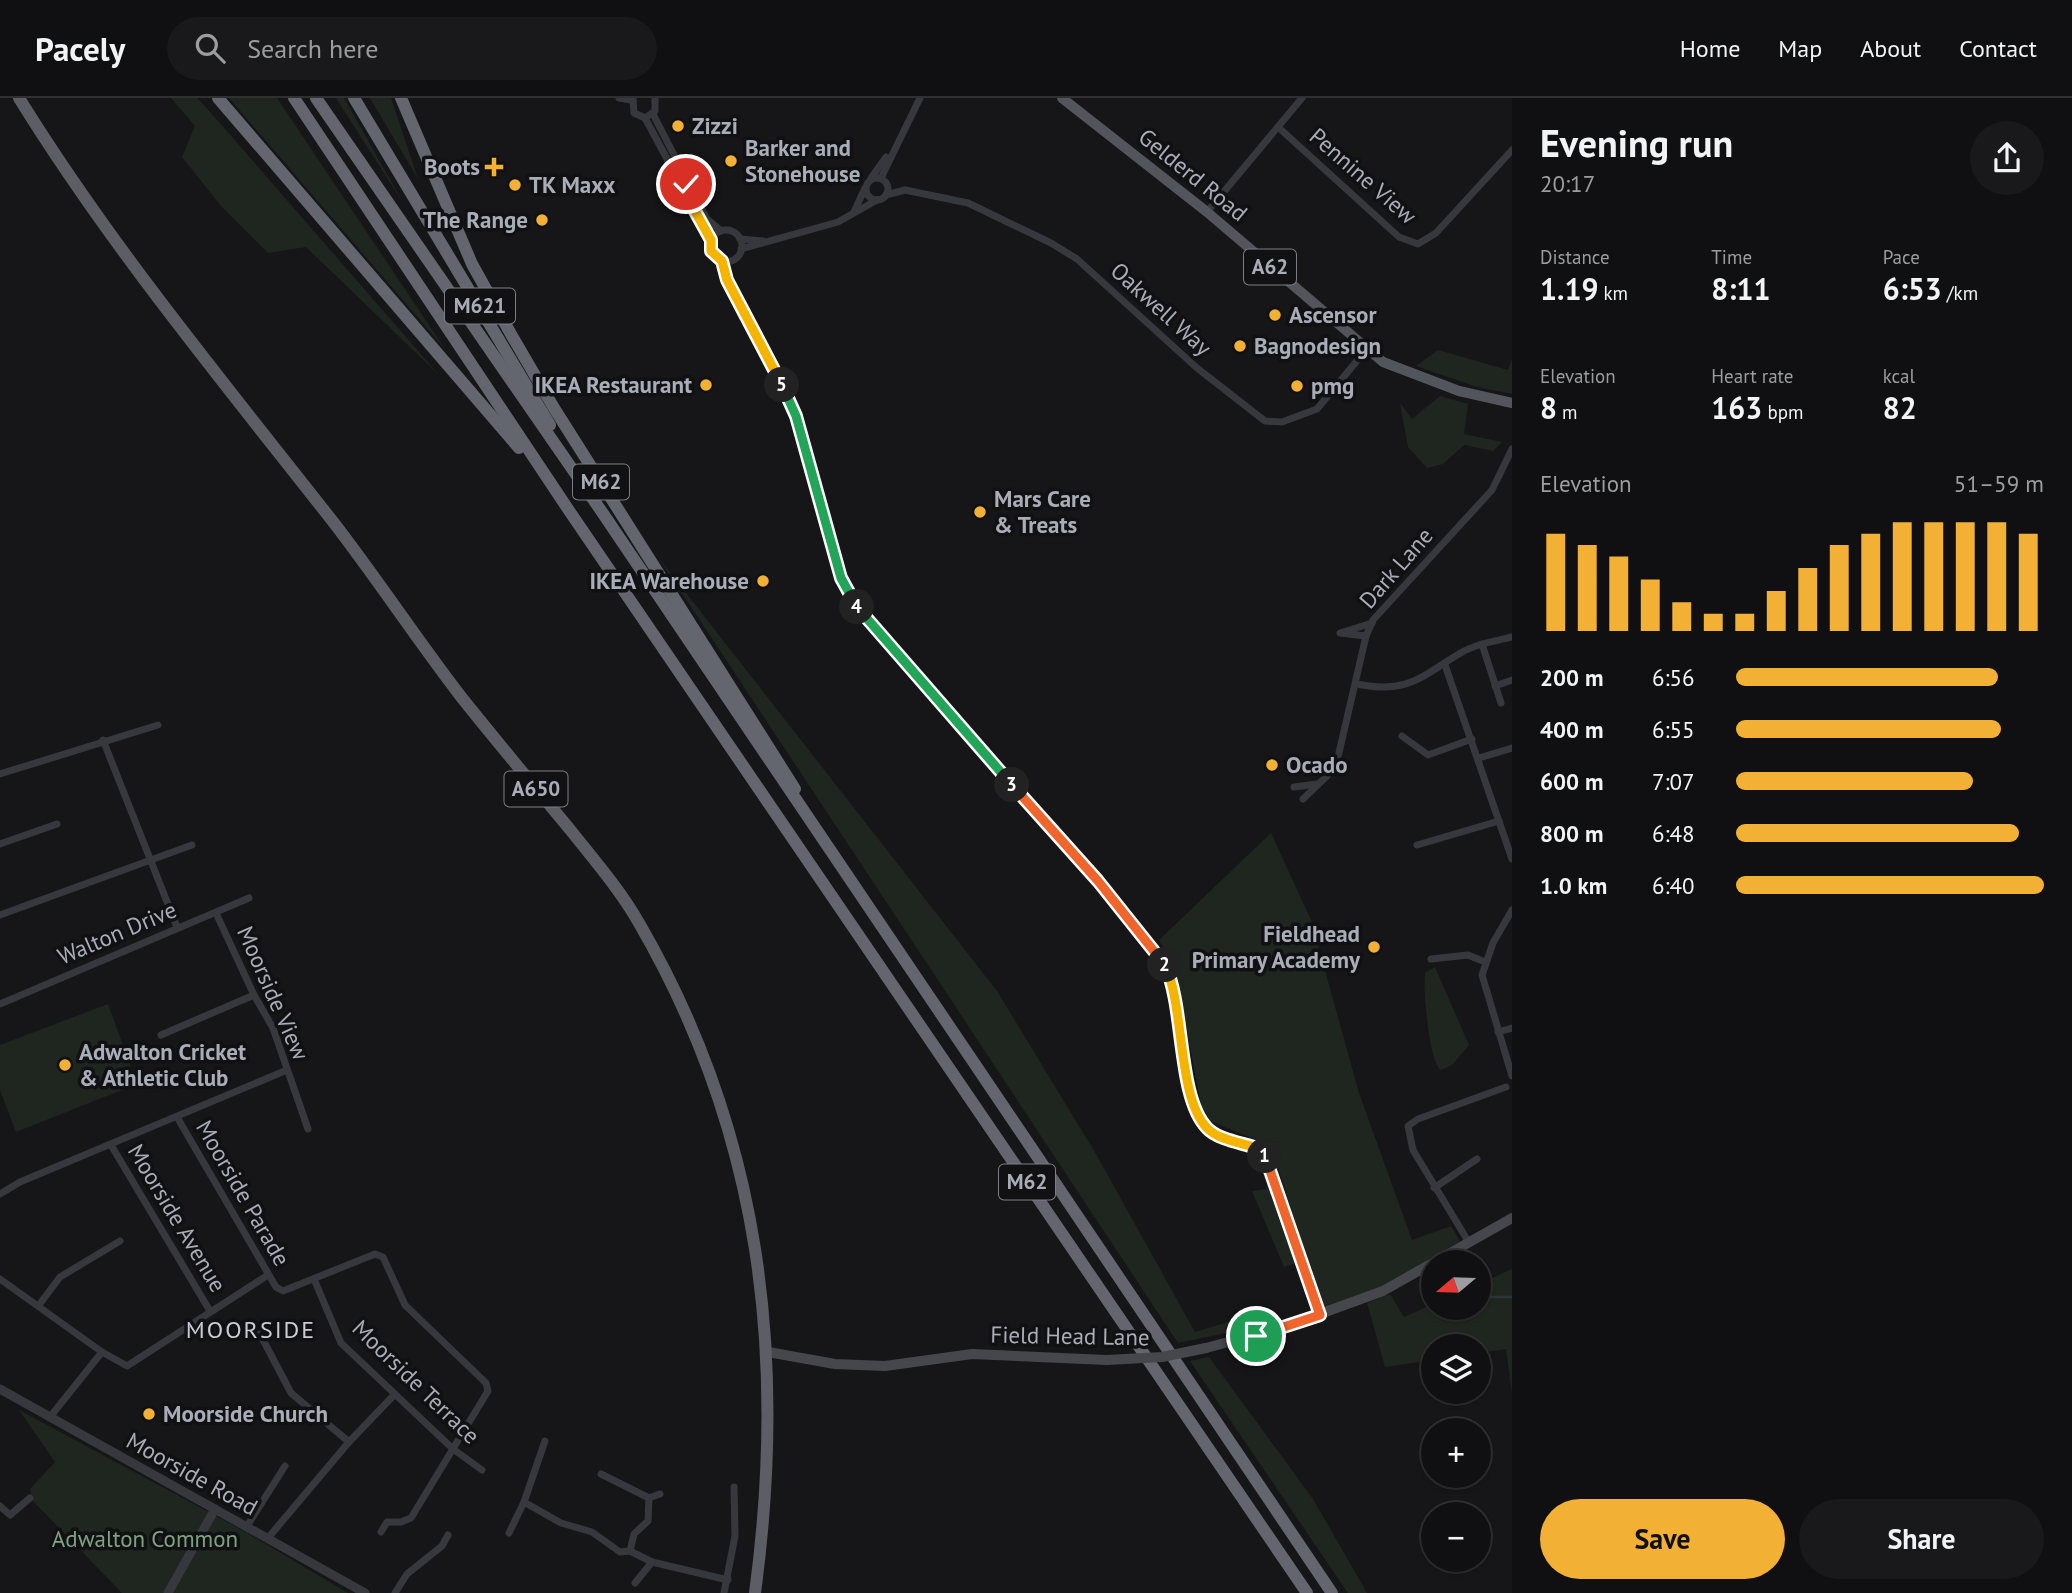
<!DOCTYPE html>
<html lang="en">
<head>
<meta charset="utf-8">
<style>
	body { margin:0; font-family:"PT Sans",sans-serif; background:#19191b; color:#f1f3f6; height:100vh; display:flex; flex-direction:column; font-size:26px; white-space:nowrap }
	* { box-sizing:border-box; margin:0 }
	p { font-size:23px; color:#9c9d9f }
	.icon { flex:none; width:38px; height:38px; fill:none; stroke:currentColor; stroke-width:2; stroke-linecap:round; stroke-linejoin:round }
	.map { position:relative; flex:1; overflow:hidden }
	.side { display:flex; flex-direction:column; background:#101012; width:560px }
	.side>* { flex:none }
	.needle { width:46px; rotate:251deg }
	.tools { position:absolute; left:1421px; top:1152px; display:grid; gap:14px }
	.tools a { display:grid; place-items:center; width:70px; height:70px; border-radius:50%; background:#101012; box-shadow:0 2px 5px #0004,0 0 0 2px #303032; font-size:35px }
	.pin { position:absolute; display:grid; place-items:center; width:60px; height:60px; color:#fff; margin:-30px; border:4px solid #fff; border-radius:50%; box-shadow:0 2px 7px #0007 }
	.km { position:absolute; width:35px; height:35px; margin:-18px; border-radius:50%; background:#222; color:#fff; font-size:19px; line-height:35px; text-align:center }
	.round { display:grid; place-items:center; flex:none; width:74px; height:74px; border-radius:37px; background:#19191b }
	.headline { display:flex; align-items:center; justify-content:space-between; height:119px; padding:0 28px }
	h1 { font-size:38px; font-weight:700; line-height:52px }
	.figures { display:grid; grid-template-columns:repeat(3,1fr); gap:10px; height:119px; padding:7px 28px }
	.figures div { display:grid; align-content:center }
	.figures b { font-size:30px; font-weight:700 }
	.figures small { font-size:19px; font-weight:400 }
	.figures p { font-size:19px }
	.chart { height:196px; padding:14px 28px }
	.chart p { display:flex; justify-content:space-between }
	.chart svg { width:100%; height:126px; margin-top:7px; stroke:#f2b134; stroke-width:6 }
	.cta { display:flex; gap:14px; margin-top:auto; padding:14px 28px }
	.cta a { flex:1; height:80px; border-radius:42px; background:#f2b134; color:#111; font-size:28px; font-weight:700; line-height:80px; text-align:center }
	.cta a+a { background:#19191b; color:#f1f3f6 }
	ul { padding:0 28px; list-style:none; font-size:23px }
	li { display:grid; grid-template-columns:112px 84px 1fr; align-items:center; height:52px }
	li i { height:18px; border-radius:9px; background:#f2b134 }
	header { display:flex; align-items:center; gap:42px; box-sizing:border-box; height:98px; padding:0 35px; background:#101012; border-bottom:2px solid #303032 }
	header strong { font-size:33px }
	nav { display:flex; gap:38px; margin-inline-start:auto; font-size:24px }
	.search { width:490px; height:63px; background:#19191b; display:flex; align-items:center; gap:18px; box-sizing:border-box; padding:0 24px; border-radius:38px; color:#9c9d9f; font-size:26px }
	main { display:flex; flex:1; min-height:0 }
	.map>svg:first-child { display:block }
	.green { fill:#1e261f }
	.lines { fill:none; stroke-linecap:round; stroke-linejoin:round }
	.stream { stroke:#2c353c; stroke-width:2.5 }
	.minor { stroke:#37383d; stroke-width:7 }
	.tertiary { stroke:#37383d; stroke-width:9 }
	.secondary { stroke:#45474d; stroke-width:10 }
	.primary { stroke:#53555c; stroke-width:10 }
	.trunk { stroke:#5b5e65; stroke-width:12 }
	.motorway { stroke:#63666e; stroke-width:12 }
	.secondary-bridge { stroke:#45474d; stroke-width:10 }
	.split-1-casing { stroke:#fff; stroke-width:14 }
	.split-2-casing { stroke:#fff; stroke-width:14 }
	.split-3-casing { stroke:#fff; stroke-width:14 }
	.split-4-casing { stroke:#fff; stroke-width:14 }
	.split-5-casing { stroke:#fff; stroke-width:14 }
	.split-6-casing { stroke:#fff; stroke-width:14 }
	.split-1 { stroke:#f0652b; stroke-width:9 }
	.split-2 { stroke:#f5b400; stroke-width:9 }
	.split-3 { stroke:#f0652b; stroke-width:9 }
	.split-4 { stroke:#22a559; stroke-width:9 }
	.split-5 { stroke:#22a559; stroke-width:9 }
	.split-6 { stroke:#f5b400; stroke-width:9 }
	.poi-dot { fill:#f2b134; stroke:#111113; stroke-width:2.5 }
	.labels { text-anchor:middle; stroke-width:7; stroke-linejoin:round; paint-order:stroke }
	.shield { fill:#111113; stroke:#7b7e86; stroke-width:2 }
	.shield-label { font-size:21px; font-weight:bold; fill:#a8adb8 }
	.poi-label { font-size:23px; font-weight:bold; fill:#a8adb8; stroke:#111113; text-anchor:start }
	.street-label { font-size:23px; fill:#a8adb8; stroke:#111113 }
	.park-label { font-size:23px; fill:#7fa381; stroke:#111113 }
	.neighbourhood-label { font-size:24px; letter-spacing:2px; fill:#c9ccd4; stroke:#111113 }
</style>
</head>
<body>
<header>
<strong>Pacely</strong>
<div class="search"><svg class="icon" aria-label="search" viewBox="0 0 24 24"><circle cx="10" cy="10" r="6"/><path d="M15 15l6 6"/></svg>Search here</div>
<nav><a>Home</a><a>Map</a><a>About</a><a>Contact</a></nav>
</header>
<main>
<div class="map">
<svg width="1512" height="1495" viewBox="0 0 1512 1495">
	<rect width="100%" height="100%" fill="#161618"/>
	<g class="green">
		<path d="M171 0H197L212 16 439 277 306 149 268 155 221 108 182 59 195 28Z"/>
		<path d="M229 0H277L445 251Z"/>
		<path d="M336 0H344L405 108Z"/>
		<path d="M370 0H391L418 81Z"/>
		<path d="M1438 252 1508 272 1512 261V296L1477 289 1416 268Z"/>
		<path d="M1440 298 1468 306 1464 336 1502 344 1493 353 1464 347 1443 366 1427 370 1408 349 1400 305 1412 321Z"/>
		<path d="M658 459 997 893 1096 1056 1195 1234 1241 1220 1245 1231 1178 1245Z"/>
		<path d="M1271 735 1311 822 1359 995 1412 1142 1451 1128 1460 1143 1383 1189 1323 1210 1271 1048 1210 1023 1201 1007 1175 869 1159 842Z"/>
		<path d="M1435 869 1469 947 1452 967 1441 972C1429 966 1423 890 1425 875Z"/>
		<path d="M108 906 137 986 16 1034 0 992V947Z"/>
		<path d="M1257 1059 1262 1060 1297 1165 1284 1169 1252 1093 1268 1091Z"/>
		<path d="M1512 1171V1295L1506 1251 1479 1255V1248H1433V1262L1385 1269 1367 1205 1390 1196 1404 1219 1433 1206V1209H1479V1186Z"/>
		<path d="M1209 1259 1313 1401 1367 1495H1348L1190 1263Z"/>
		<path d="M19 1312 244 1433 348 1495H122L33 1403 30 1391 55 1364Z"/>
	</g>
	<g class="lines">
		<path class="stream" d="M1483 1187 1491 1199H1512"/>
		<g class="minor">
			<path d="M619 0 631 2"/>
			<path d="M633 0 634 15 645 20 655 13V0"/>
			<path d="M653 16 707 121 721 133"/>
			<path d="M645 20 711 142"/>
			<path d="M1278 29 1399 139 1418 146 1436 135 1512 52"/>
			<circle cx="877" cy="91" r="11"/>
			<path d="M871 80 886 59"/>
			<path d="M881 80 920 0"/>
			<path d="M886 97 905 92 968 105 1051 145 1077 161 1197 270 1265 323 1282 324 1317 311 1366 252"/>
			<path d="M854 114 865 90"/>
			<path d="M1207 114 1302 0"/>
			<circle cx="726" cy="148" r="16"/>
			<path d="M740 141 763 143"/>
			<path d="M741 151 838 124 877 102"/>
			<path d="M722 163 727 182 767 254 796 318 814 389 851 502 1162 861C1182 902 1179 1005 1207 1031 1221 1043 1246 1045 1262 1052L1320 1217"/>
			<path d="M1366 538 1340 535 1372 525"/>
			<path d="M1482 546 1501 605"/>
			<path d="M1445 567 1512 761"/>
			<path d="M1357 586C1410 597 1422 577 1464 553 1479 545 1496 543 1512 539"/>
			<path d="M1495 588 1512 582"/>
			<path d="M1402 638 1428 657 1472 641"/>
			<path d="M103 642 177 829"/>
			<path d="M1479 660 1512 650"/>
			<path d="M0 676 158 627"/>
			<path d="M1294 689 1317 686"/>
			<path d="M1303 701 1327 678 1338 659 1366 538 1373 522 1492 392 1512 351"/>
			<path d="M0 746 57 726"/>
			<path d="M1417 747 1499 723"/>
			<path d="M1512 812 1493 845 1482 877 1512 978"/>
			<path d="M216 815 254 897 273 930 308 1031"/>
			<path d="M0 817 192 747"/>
			<path d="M1431 861 1468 857 1485 864"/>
			<path d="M0 906 249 800"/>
			<path d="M1498 934 1512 930"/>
			<path d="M161 937 254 897"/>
			<path d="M177 1019 276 1189 283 1193 375 1156 383 1159 405 1207 486 1285 488 1293 411 1420 401 1424H387L381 1434"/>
			<path d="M111 1047 210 1213"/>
			<path d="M1434 1090 1477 1061"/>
			<path d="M0 1096 20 1084 287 972"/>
			<path d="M1468 1143 1413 1052 1408 1028 1418 1021 1506 989"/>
			<path d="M0 1181 102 1254 127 1268 268 1177"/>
			<path d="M314 1181 341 1245 453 1351 482 1372"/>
			<path d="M39 1207 60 1179 120 1143"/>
			<path d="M260 1236 291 1295 349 1344"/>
			<path d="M50 1319 102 1254"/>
			<path d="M545 1343 524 1404 561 1425 592 1434 620 1454 630 1453 652 1464 728 1482"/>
			<path d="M601 1376 649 1400 648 1423 634 1436 630 1453"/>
			<path d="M649 1400 660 1396"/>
			<path d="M0 1408 10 1417 30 1400"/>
			<path d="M247 1428 285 1368"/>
			<path d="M509 1435 524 1404"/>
			<path d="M268 1440 349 1344 394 1297"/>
			<path d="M635 1485 652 1464"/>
			<path d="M395 1495 407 1476 442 1448 448 1437"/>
			<path d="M724 1495 735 1438 734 1389"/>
		</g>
		<g class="tertiary">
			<path d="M0 1291 365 1495"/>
			<path d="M168 1495 215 1411"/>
		</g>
		<g class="secondary">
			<path d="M1206 1250 1284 1229 1383 1193 1512 1120"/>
			<path d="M768 1254 835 1266 885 1268 972 1256 1107 1262"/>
		</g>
		<path class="primary" d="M1062 0 1207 114 1383 264 1459 293 1512 305"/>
		<path class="trunk" d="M19 0C112 150 225 286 334 425 378 482 418 543 462 600 498 645 535 689 572 734 595 763 621 793 639 825 761 1035 787 1257 755 1495"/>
		<g class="motorway">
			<path d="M218 0 519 350"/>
			<path d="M294 0 570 414 1307 1495"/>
			<path d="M316 0 604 417 1332 1495"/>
			<path d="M354 0 550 327"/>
			<path d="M401 0 472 166 512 238 554 310 795 691"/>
		</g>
		<path class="secondary-bridge" d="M1107 1262 1162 1259 1206 1250"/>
	</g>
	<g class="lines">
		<g class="split-1-casing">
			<path id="split-1" d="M1256 1238 1320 1217 1265 1058"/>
		</g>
		<g class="split-2-casing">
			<path id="split-2" d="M1165 867C1185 909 1177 999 1207 1030 1219 1043 1246 1045 1262 1052L1265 1058"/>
		</g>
		<g class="split-3-casing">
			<path id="split-3" d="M1012 687 1098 783 1165 867"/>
		</g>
		<g class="split-4-casing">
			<path id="split-4" d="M857 509 1012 687"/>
		</g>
		<g class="split-5-casing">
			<path id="split-5" d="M782 287 796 318 841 480 857 509"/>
		</g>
		<g class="split-6-casing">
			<path id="split-6" d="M686 86 685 95 711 142V153L722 163 727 182 782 287"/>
		</g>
		<use href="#split-1" class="split-1"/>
		<use href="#split-2" class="split-2"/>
		<use href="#split-3" class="split-3"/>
		<use href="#split-4" class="split-4"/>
		<use href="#split-5" class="split-5"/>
		<use href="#split-6" class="split-6"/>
	</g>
	<g class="poi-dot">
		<circle cx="678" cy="28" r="7"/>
		<circle cx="731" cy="63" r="7"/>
		<path d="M490.5 58.5h7v7h7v7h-7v7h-7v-7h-7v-7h7z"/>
		<circle cx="515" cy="87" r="7"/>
		<circle cx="542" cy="122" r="7"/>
		<circle cx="1275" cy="217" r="7"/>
		<circle cx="1240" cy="248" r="7"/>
		<circle cx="706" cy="287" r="7"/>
		<circle cx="1297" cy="288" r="7"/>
		<circle cx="980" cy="414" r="7"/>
		<circle cx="763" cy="483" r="7"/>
		<circle cx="1272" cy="667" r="7"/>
		<circle cx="1374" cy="849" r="7"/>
		<circle cx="65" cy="967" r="7"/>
		<circle cx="149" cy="1316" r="7"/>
	</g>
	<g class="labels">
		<g class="shield">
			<rect x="1244" y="151.5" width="52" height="35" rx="5"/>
			<rect x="445" y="190.5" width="70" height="35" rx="5"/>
			<rect x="573" y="366.5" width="56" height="35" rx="5"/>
			<rect x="504.5" y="673.5" width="63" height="35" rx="5"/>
			<rect x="999" y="1066.5" width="56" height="35" rx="5"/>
		</g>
		<g class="shield-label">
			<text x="1270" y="176">A62</text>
			<text x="480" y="215">M621</text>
			<text x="601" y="391">M62</text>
			<text x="536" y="698">A650</text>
			<text x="1027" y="1091">M62</text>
		</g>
		<g class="poi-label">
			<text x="692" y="36">Zizzi</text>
			<text x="745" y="58">Barker and<tspan x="745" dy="26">Stonehouse</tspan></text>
			<text x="480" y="77" text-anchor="end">Boots</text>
			<text x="529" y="95">TK Maxx</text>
			<text x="528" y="130" text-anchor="end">The Range</text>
			<text x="1289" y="225">Ascensor</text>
			<text x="1254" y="256">Bagnodesign</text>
			<text x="692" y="295" text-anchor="end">IKEA Restaurant</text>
			<text x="1311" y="296">pmg</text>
			<text x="994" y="409">Mars Care<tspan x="994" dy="26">&amp; Treats</tspan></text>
			<text x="749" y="491" text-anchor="end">IKEA Warehouse</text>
			<text x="1286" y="675">Ocado</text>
			<text x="1360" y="844" text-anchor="end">Fieldhead<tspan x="1360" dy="26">Primary Academy</tspan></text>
			<text x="79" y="962">Adwalton Cricket<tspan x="79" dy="26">&amp; Athletic Club</tspan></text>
			<text x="163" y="1324">Moorside Church</text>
		</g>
		<g class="street-label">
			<text transform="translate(1193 77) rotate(39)" y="8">Gelderd Road</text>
			<text transform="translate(1363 78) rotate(41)" y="8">Pennine View</text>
			<text transform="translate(1161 211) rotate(42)" y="8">Oakwell Way</text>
			<text transform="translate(1396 470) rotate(-49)" y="8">Dark Lane</text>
			<text transform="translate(117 835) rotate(-23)" y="8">Walton Drive</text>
			<text transform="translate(273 895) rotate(66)" y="8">Moorside View</text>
			<text transform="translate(243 1095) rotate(60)" y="8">Moorside Parade</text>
			<text transform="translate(177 1120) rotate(59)" y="8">Moorside Avenue</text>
			<text transform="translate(1070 1238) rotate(1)" y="8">Field Head Lane</text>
			<text transform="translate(416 1284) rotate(44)" y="8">Moorside Terrace</text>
			<text transform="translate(192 1376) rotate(29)" y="8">Moorside Road</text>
		</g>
		<g class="park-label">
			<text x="145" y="1449">Adwalton Common</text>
		</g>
		<g class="neighbourhood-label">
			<text x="251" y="1240">MOORSIDE</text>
		</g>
	</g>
</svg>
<div class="tools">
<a><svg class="needle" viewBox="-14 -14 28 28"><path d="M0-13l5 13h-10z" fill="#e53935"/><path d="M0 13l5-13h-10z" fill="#9c9d9f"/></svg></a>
<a><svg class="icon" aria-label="layers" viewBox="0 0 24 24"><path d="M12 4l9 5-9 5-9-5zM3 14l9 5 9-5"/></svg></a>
<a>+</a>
<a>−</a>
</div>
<div class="pin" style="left:1256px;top:1238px;background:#1e9e55"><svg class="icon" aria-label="arrive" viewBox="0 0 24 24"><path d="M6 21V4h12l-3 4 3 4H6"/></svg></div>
<div class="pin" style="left:686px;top:86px;background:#d93025"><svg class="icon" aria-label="check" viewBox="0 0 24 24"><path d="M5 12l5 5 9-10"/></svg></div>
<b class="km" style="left:1265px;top:1058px">1</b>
<b class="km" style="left:1165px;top:867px">2</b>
<b class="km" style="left:1012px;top:687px">3</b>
<b class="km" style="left:857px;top:509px">4</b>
<b class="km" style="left:782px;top:287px">5</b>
</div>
<section class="side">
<div class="headline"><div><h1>Evening run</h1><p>20:17</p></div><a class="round"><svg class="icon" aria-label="share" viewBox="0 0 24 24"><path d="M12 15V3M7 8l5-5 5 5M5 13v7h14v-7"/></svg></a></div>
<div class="figures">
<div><p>Distance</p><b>1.19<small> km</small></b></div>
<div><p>Time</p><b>8:11</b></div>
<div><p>Pace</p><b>6:53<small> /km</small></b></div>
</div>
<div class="figures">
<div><p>Elevation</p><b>8<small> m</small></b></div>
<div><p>Heart rate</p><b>163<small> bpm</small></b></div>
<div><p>kcal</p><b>82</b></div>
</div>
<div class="chart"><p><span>Elevation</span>51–59 m</p>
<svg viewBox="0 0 160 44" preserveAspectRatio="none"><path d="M5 44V10M15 44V14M25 44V18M35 44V26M45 44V34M55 44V38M65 44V38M75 44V30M85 44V22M95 44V14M105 44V10M115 44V6M125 44V6M135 44V6M145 44V6M155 44V10"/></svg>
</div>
<ul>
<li><b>200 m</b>6:56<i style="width:85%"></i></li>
<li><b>400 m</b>6:55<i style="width:86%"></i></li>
<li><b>600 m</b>7:07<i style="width:77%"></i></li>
<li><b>800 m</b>6:48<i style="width:92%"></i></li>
<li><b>1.0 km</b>6:40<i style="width:100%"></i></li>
</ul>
<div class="cta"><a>Save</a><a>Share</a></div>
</section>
</main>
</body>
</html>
